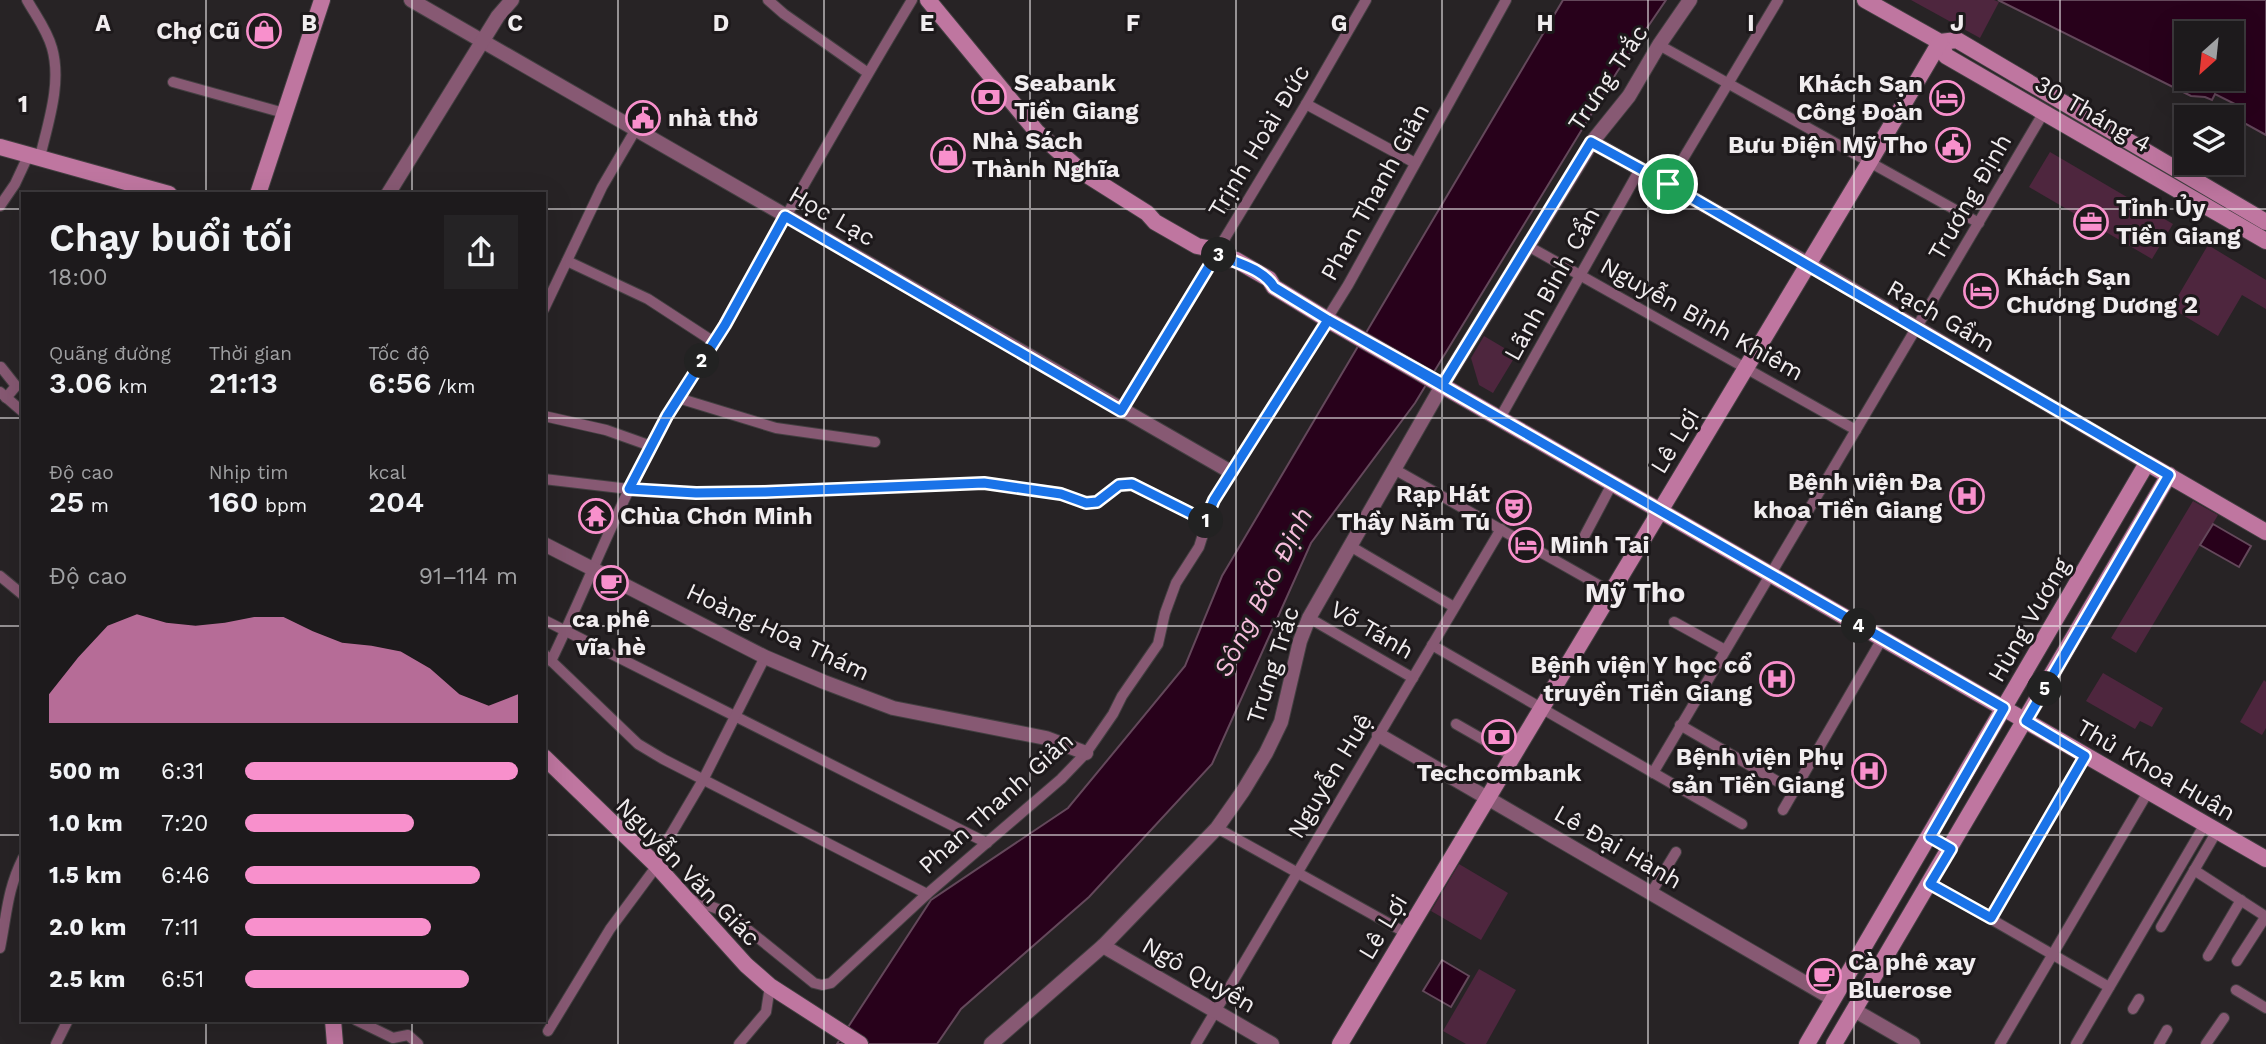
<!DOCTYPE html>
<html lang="vi">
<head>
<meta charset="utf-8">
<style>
	body { margin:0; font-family:"Work Sans",sans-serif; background:#252325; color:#f1f3f6; height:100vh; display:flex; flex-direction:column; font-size:26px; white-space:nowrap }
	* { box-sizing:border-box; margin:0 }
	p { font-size:23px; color:#a0a1a3 }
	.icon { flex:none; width:38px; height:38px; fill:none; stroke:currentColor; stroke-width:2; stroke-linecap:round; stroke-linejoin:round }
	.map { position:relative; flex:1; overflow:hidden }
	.side { position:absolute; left:21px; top:192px; width:525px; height:830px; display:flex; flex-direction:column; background:#1d1a1c; border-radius:0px; box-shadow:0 7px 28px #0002,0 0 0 2px #3b383b }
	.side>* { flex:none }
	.needle { width:46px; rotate:207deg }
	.buttons { position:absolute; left:2174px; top:21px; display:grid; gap:14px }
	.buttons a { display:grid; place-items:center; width:70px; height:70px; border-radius:0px; background:#1d1a1c; box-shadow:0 7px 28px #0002,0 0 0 2px #3b383b; font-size:35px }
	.pin { position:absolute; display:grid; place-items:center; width:60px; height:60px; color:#fff; margin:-30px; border:4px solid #fff; border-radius:50%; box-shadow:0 2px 7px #0007 }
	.km { position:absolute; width:35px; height:35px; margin:-18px; border-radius:50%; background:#222; color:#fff; font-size:19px; line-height:35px; text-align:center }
	.round { display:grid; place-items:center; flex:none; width:74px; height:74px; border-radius:0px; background:#252325 }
	.overview { display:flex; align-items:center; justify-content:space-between; height:119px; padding:0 28px }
	h1 { font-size:38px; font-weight:600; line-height:52px }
	.metrics { display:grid; grid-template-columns:repeat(3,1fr); gap:10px; height:119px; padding:7px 28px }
	.metrics div { display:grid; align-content:center }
	.metrics b { font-size:30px; font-weight:600 }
	.metrics small { font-size:19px; font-weight:400 }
	.metrics p { font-size:19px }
	.chart { height:196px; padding:14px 28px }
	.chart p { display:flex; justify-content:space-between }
	.chart svg { width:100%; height:126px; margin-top:7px; fill:#f890cc; opacity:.7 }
	ul { padding:0 28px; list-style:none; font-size:23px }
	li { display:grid; grid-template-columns:112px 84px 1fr; align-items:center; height:52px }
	li i { height:18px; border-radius:9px; background:#f890cc }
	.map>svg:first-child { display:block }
	.green { fill:#4e263e }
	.water { fill:#28011b; stroke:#64485b; stroke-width:2; fill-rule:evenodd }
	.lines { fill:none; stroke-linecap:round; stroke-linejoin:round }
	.minor-casing { stroke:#433f41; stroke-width:12 }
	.tertiary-casing { stroke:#433f41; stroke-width:16 }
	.secondary-casing { stroke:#433f41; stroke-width:18 }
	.minor { stroke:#875973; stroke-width:10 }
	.tertiary { stroke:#875973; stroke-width:14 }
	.secondary { stroke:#bf76a0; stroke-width:16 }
	.route-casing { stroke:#fff; stroke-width:14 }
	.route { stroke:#1a73e8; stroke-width:9 }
	.grid { fill:none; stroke:#f1edef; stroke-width:2; stroke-opacity:0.55 }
	.labels { text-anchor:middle; stroke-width:6; stroke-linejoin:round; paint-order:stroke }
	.poi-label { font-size:24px; font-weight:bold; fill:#f1edef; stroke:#1d191b; text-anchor:start }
	.street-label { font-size:24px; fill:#f1edef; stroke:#1d191b }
	.water-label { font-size:26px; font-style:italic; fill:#f6bedc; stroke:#1d191b }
	.quarter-label { font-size:28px; font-weight:bold; fill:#f1edef; stroke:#1d191b }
	.grid-label { font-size:23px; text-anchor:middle; font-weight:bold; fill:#f1edef; stroke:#1d191b; stroke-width:6; stroke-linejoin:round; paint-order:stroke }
</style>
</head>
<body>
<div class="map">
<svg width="2266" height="1044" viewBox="0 0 2266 1044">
	<rect width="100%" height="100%" fill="#272325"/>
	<g class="green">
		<path d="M1911 0H1994L1999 2 1980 38Z"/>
		<path d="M2050 152 2173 224 2152 259 2029 187Z"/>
		<path d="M2208 245 2266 280V309L2242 295 2218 336 2171 308Z"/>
		<path d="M1484 336 1516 355 1493 393 1479 385 1471 358Z"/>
		<path d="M2193 501 2218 515 2136 653 2111 638Z"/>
		<path d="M2103 673 2163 708 2152 727 2140 721 2135 729 2086 701Z"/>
		<path d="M2264 680 2266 682V728L2262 735 2240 722Z"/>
		<path d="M1459 864 1508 893 1481 940 1431 911Z"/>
		<path d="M1479 969 1516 990 1486 1044H1466L1443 1031Z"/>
	</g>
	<g class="water">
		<path d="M1563 0H1666L1617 72 1415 403 1311 543 1212 764 1089 897 961 1009 937 1044H837L931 900 1068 808 1185 666 1222 576Z"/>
		<path d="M1998 0H2266V135L2239 120 2242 114 2239 112 2241 107 2215 94 2212 100 2205 97 2191 96ZM2231 33V79H2186V33Z"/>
		<path d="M2213 524 2251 546 2239 567 2200 545Z"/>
		<path d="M1442 960 1469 976 1451 1007 1423 991Z"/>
	</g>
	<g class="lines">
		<g class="minor-casing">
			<g id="minor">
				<path d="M27 0C36 16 47 30 52 48 62 83 48 123 40 157"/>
				<path d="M768 0 784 14 868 73"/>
				<path d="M1659 45 1979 223"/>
				<path d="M173 82 284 113"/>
				<path d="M1306 104 1415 163"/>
				<path d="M1668 184 1778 0"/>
				<path d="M0 206 15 184 29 154"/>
				<path d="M1528 246 1856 430"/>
				<path d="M567 261 648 299 714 342"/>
				<path d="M544 309 602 187 636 129"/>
				<path d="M1 367 16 386 6 398"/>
				<path d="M0 392 23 412"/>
				<path d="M678 398 776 428 875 442"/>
				<path d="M1121 410 1306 104 1366 0"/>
				<path d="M544 416 606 430 651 446"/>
				<path d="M1500 418 1640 169"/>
				<path d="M1394 469 1611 592"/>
				<path d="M544 479 629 489 696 493 984 483 1061 493 1086 503 1097 502 1119 485 1132 484 1208 522"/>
				<path d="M1585 535 1612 484"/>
				<path d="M1350 546 1454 607"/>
				<path d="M0 576 23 595"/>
				<path d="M1309 618 1413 678"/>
				<path d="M544 620 987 843"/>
				<path d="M1674 622 1725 650"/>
				<path d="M1432 645 1742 824"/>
				<path d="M544 654 638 744 663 759 927 894"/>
				<path d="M551 661C586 589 614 514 652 444 674 402 703 363 726 322 787 214 848 106 912 0"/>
				<path d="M1456 724 1512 756"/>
				<path d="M1680 725 1794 791 1882 639"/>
				<path d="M1653 773 2044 112"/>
				<path d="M1783 810 1794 791"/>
				<path d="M1217 828 1406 933"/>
				<path d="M654 863 703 780 765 657"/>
				<path d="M2194 870 2265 916"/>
				<path d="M1930 884 2109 987"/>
				<path d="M1651 893 1676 852"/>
				<path d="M685 897 726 912 814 983 822 985 831 983 927 894 1061 779 1086 753 1113 714 1122 696 1158 644 1165 613 1176 583 1199 547 1214 500 1348 285 1506 0"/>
				<path d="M1991 918 2085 756"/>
				<path d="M2161 927 2217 831"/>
				<path d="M0 948C7 914 7 890 23 858"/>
				<path d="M2208 956 2241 900"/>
				<path d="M2237 961 2266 916"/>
				<path d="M2236 990 2266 1008"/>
				<path d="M2133 1009 2139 999"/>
				<path d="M356 1020 393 1038 408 1035 418 1044"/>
				<path d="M548 1031 610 929 656 867"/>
				<path d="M56 1044 68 1020"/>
				<path d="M739 1044 766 1012 770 986"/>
				<path d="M1196 1044 1501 529"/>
				<path d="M2000 1044 2148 792"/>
				<path d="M2076 1044 2205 824"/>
				<path d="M2159 1044 2167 1030"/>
				<path d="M2206 1044 2224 1018"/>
			</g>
		</g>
		<g class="tertiary-casing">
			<g id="tertiary">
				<path d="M411 0 1231 472"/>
				<path d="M1592 142 1809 264 2147 463"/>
				<path d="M388 194 498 16 512 0"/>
				<path d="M544 544 765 657 824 682 893 708 1046 738 1086 753"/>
				<path d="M1379 735 1833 999"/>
				<path d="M1103 946 1272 1044"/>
				<path d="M1854 1010 1913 1044"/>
				<path d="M991 1044 1103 946 1217 828 1243 791 1266 753 1281 722 1300 641 1309 618 1443 384 1592 142 1629 96 1659 45 1690 0"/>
			</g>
		</g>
		<g class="secondary-casing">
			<g id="secondary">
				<path d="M928 0 1037 132 1082 172 1147 213 1155 222 1197 246 1207 248 1227 259 1236 260 1269 279 1274 287 1328 320 2266 859"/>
				<path d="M1865 0 1940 42 1957 40 2266 222"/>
				<path d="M1940 42 1946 56 2266 241"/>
				<path d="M0 147 169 194"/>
				<path d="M258 194 322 0"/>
				<path d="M544 757 654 863 746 965 770 986 860 1044"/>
				<path d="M333 1020 335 1044"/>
				<path d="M1340 1044 1869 163 1940 42"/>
				<path d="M1807 1044 2147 463 2266 532"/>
				<path d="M1834 1044 2169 475"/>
			</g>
		</g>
		<use href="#minor" class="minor"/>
		<use href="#tertiary" class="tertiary"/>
		<use href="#secondary" class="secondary"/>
	</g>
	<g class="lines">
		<g class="route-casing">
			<path id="route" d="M1668 184 1591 142 1443 384 1328 320 1214 500 1209 512 1208 522 1132 484 1119 485 1097 502 1086 503 1061 494 984 483 765 492 696 493 629 489 667 416 725 325 785 216 1121 411 1217 253C1235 264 1262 267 1274 287L1328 320 2004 708 1930 837 1951 849 1930 884 1991 918 2085 756 2026 721 2169 475 1668 184"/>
		</g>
		<use href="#route" class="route"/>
	</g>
	<path class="grid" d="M206 0V194M412 0V194M618 0V1044M824 0V1044M1030 0V1044M1236 0V1044M1442 0V1044M1648 0V1044M1854 0V1044M2060 0V1044M0 209H23M544 209H2266M0 418H23M544 418H2266M0 626H23M544 626H2266M0 835H23M544 835H2266M206 1020V1044M412 1020V1044"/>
	<defs>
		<g id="shop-ring" transform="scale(1.75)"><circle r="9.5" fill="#1d191b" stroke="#f890cc" stroke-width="1.5"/><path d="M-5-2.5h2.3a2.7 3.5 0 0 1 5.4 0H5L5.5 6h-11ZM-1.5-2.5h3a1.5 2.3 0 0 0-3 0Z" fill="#f890cc"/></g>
		<g id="bank-ring" transform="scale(1.75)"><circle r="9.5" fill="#1d191b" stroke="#f890cc" stroke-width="1.5"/><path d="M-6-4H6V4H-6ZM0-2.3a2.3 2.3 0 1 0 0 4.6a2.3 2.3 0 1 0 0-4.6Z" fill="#f890cc"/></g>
		<g id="hotel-ring" transform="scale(1.75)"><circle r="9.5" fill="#1d191b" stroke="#f890cc" stroke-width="1.5"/><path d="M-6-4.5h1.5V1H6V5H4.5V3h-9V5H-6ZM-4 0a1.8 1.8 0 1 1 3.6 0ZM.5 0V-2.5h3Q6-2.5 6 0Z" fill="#f890cc"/></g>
		<g id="civic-ring" transform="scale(1.75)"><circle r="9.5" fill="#1d191b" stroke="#f890cc" stroke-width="1.5"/><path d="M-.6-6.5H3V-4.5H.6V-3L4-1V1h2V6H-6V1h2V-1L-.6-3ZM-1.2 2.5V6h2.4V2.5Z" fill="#f890cc"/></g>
		<g id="office-ring" transform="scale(1.75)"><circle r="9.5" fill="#1d191b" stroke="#f890cc" stroke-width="1.5"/><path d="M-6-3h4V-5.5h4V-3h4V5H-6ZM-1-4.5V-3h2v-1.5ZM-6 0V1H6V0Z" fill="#f890cc"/></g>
		<g id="hospital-ring" transform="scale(1.75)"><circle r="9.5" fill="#1d191b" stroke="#f890cc" stroke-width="1.5"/><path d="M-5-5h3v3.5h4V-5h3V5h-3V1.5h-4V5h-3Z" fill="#f890cc"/></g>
		<g id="theatre-ring" transform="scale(1.75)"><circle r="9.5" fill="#1d191b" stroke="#f890cc" stroke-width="1.5"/><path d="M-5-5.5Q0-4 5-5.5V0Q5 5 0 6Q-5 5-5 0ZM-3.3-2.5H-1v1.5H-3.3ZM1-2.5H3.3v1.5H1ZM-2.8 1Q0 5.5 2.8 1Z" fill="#f890cc"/></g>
		<g id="temple-ring" transform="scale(1.75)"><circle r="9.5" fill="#1d191b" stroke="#f890cc" stroke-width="1.5"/><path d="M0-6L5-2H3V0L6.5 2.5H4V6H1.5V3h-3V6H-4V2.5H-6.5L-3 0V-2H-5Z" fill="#f890cc"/></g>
		<g id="cafe-ring" transform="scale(1.75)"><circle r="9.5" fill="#1d191b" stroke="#f890cc" stroke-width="1.5"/><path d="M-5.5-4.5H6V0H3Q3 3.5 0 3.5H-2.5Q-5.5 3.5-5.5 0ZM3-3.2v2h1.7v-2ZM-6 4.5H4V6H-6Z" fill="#f890cc"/></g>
	</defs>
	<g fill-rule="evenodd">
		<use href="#shop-ring" x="264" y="31"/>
		<use href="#bank-ring" x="989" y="97"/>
		<use href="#hotel-ring" x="1947" y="98"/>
		<use href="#civic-ring" x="643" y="118"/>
		<use href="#civic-ring" x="1953" y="145"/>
		<use href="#shop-ring" x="948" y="155"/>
		<use href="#office-ring" x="2091" y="222"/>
		<use href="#hotel-ring" x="1981" y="291"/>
		<use href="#hospital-ring" x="1967" y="496"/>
		<use href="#theatre-ring" x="1514" y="508"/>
		<use href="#temple-ring" x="596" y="516"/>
		<use href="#hotel-ring" x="1526" y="545"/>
		<use href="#cafe-ring" x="611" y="583"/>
		<use href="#hospital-ring" x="1777" y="679"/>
		<use href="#bank-ring" x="1499" y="737"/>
		<use href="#hospital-ring" x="1869" y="771"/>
		<use href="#cafe-ring" x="1824" y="976"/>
	</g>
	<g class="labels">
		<g class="poi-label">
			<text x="240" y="39" text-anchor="end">Chợ Cũ</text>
			<text x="1014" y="91">Seabank<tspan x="1014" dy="28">Tiền Giang</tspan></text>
			<text x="1923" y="92" text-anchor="end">Khách Sạn<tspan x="1923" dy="28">Công Đoàn</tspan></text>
			<text x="668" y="126">nhà thờ</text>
			<text x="972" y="149">Nhà Sách<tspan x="972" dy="28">Thành Nghĩa</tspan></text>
			<text x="1928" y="153" text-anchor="end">Bưu Điện Mỹ Tho</text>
			<text x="2116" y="216">Tỉnh Ủy<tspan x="2116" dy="28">Tiền Giang</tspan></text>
			<text x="2006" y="285">Khách Sạn<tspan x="2006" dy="28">Chương Dương 2</tspan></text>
			<text x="1942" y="490" text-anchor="end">Bệnh viện Đa<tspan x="1942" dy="28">khoa Tiền Giang</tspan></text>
			<text x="1490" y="502" text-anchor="end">Rạp Hát<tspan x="1490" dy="28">Thầy Năm Tú</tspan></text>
			<text x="620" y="524">Chùa Chơn Minh</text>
			<text x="1550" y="553">Minh Tai</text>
			<text x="611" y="627" text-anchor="middle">ca phê<tspan x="611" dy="28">vĩa hè</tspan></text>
			<text x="1752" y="673" text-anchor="end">Bệnh viện Y học cổ<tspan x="1752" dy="28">truyền Tiền Giang</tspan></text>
			<text x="1844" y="765" text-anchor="end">Bệnh viện Phụ<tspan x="1844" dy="28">sản Tiền Giang</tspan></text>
			<text x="1499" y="781" text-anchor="middle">Techcombank</text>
			<text x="1848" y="970">Cà phê xay<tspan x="1848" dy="28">Bluerose</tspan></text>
		</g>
		<g class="street-label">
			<text transform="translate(1608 78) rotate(-56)" y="8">Trưng Trắc</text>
			<text transform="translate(2093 114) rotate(30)" y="8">30 Tháng 4</text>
			<text transform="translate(1259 141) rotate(-59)" y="8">Trịnh Hoài Đức</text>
			<text transform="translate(1375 192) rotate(-61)" y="8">Phan Thanh Giản</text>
			<text transform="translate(1970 197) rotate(-60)" y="8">Trương Định</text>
			<text transform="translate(832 216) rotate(30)" y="8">Học Lạc</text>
			<text transform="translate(1552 284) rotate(-61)" y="8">Lãnh Binh Cẩn</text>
			<text transform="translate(1941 316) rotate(30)" y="8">Rạch Gầm</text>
			<text transform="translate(1702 319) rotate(29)" y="8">Nguyễn Bỉnh Khiêm</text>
			<text transform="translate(1675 441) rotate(-59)" y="8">Lê Lợi</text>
			<text transform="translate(2029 620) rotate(-60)" y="8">Hùng Vương</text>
			<text transform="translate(1372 630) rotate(30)" y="8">Võ Tánh</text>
			<text transform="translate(778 632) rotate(25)" y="8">Hoàng Hoa Thám</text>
			<text transform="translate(1273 665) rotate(-72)" y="8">Trưng Trắc</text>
			<text transform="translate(2156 770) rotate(30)" y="8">Thủ Khoa Huân</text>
			<text transform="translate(1330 776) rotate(-59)" y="8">Nguyễn Huệ</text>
			<text transform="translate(996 803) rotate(-42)" y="8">Phan Thanh Giản</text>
			<text transform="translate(1618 847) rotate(30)" y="8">Lê Đại Hành</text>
			<text transform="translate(688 872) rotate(46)" y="8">Nguyễn Văn Giác</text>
			<text transform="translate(1383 927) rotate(-59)" y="8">Lê Lợi</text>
			<text transform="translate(1199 975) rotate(30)" y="8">Ngô Quyền</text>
		</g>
		<g class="water-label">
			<text transform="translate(1263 592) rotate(-63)" y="9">Sông Bảo Định</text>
		</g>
		<g class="quarter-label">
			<text x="1635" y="602">Mỹ Tho</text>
		</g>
	</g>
	<g class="grid-label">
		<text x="103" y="31">A</text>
		<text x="309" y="31">B</text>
		<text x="515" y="31">C</text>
		<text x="721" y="31">D</text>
		<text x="927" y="31">E</text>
		<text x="1133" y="31">F</text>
		<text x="1339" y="31">G</text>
		<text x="1545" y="31">H</text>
		<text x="1751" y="31">I</text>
		<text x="1957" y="31">J</text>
		<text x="23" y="112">1</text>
	</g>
</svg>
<div class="buttons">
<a><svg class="needle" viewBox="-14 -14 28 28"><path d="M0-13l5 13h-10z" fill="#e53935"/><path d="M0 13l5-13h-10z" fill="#a0a1a3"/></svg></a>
<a><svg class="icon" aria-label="layers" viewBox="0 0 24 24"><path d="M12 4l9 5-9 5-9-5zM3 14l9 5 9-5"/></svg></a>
</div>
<div class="pin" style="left:1668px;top:184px;background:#1e9e55"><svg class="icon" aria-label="arrive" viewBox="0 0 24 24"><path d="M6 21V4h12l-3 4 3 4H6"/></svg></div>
<b class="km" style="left:1206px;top:521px">1</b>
<b class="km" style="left:702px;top:361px">2</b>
<b class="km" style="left:1219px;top:255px">3</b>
<b class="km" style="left:1859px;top:626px">4</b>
<b class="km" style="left:2045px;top:689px">5</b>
<section class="side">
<div class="overview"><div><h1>Chạy buổi tối</h1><p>18:00</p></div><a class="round"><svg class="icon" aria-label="share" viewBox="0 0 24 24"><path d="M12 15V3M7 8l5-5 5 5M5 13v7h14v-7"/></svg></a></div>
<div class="metrics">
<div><p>Quãng đường</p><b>3.06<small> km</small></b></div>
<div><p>Thời gian</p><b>21:13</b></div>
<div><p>Tốc độ</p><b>6:56<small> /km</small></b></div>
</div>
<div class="metrics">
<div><p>Độ cao</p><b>25<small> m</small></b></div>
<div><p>Nhịp tim</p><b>160<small> bpm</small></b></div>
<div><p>kcal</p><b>204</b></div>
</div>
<div class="chart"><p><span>Độ cao</span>91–114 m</p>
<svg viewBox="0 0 160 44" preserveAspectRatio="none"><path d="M0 44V34L10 21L20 10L30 6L40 9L50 10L60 9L70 7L80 7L90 12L100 16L110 17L120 19L130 25L140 34L150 38L160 34V44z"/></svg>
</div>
<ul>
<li><b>500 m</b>6:31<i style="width:100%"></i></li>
<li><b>1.0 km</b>7:20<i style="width:62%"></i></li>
<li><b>1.5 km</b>6:46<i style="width:86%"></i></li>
<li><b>2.0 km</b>7:11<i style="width:68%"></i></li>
<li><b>2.5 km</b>6:51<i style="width:82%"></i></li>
</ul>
</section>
</div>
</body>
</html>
